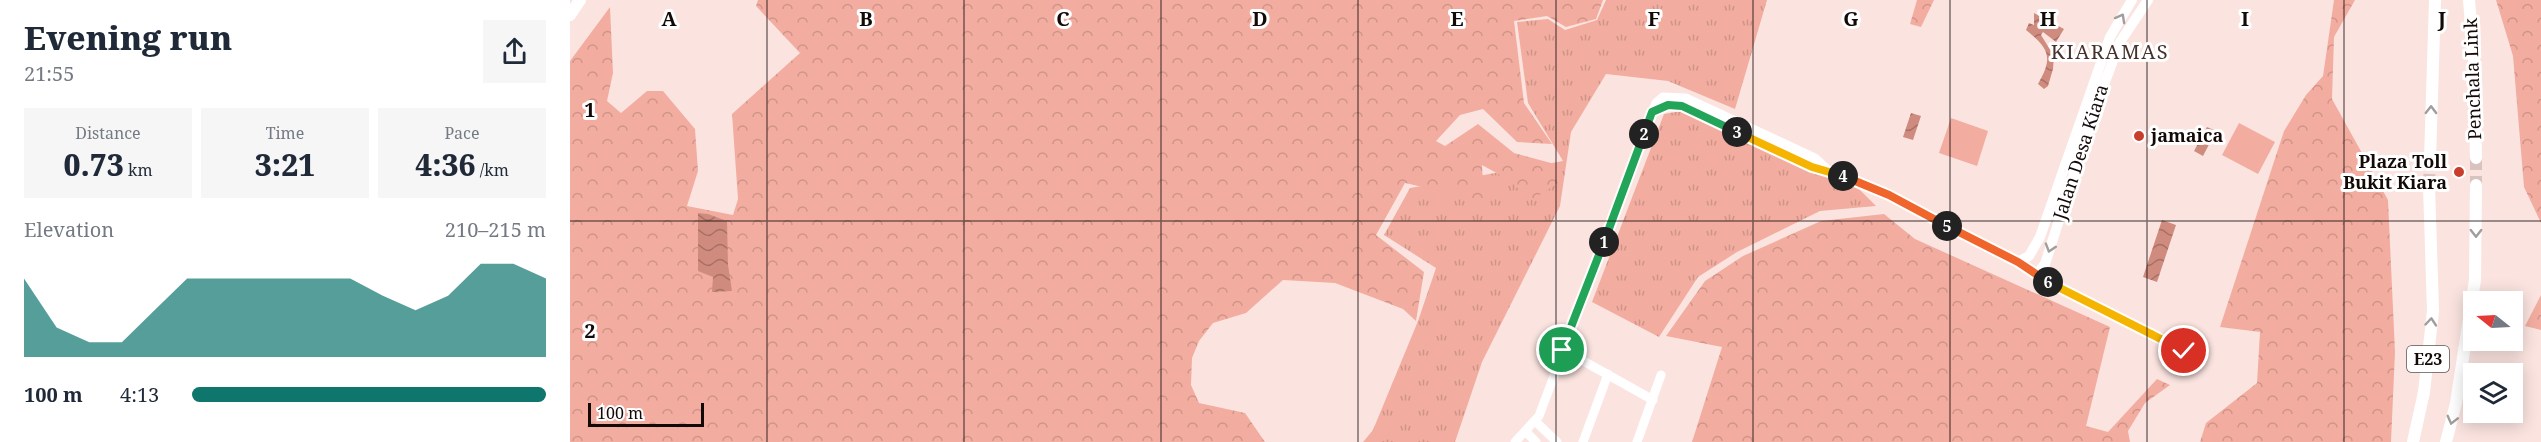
<!DOCTYPE html>
<html lang="en">
<head>
<meta charset="utf-8">
<style>
	body { margin:0; font-family:"Noto Serif",serif; background:#f6f6f7; color:#1f2937; height:100vh; display:flex; flex-direction:column; font-size:22px; white-space:nowrap }
	* { box-sizing:border-box; margin:0 }
	p { font-size:20px; color:#747a83 }
	.icon { flex:none; width:33px; height:33px; fill:none; stroke:currentColor; stroke-width:2; stroke-linecap:round; stroke-linejoin:round }
	.map { position:relative; flex:1; overflow:hidden }
	.sheet { display:flex; flex-direction:column; background:#fff; width:570px }
	.sheet>* { flex:none }
	.needle { width:39px; rotate:288deg }
	.tools { position:absolute; left:1893px; top:291px; display:grid; gap:12px }
	.tools a { display:grid; place-items:center; width:60px; height:60px; border-radius:0px; background:#fff; box-shadow:0 3px 15px #0003; font-size:30px }
	.scale { position:absolute; left:18px; bottom:15px; width:116px; box-sizing:border-box; padding-left:6px; border:3px solid #130a08; border-top:0; font-size:16px; line-height:21px; white-space:nowrap; color:#130a08; -webkit-text-stroke:4px #fff; paint-order:stroke }
	.pin { position:absolute; display:grid; place-items:center; width:51px; height:51px; color:#fff; margin:-26px; border:3px solid #fff; border-radius:50%; box-shadow:0 2px 6px #0007 }
	.km { position:absolute; width:30px; height:30px; margin:-15px; border-radius:50%; background:#222; color:#fff; font-size:16px; line-height:30px; text-align:center }
	.round { display:grid; place-items:center; flex:none; width:63px; height:63px; border-radius:0px; background:#f6f6f7 }
	.summary { display:flex; align-items:center; justify-content:space-between; height:102px; padding:0 24px }
	h1 { font-size:33px; font-weight:800; line-height:45px }
	.metrics { display:grid; grid-template-columns:repeat(3,1fr); gap:9px; height:102px; padding:6px 24px }
	.metrics div { display:grid; align-content:center; border-radius:0px; background:#f6f6f7; text-align:center }
	.metrics b { font-size:30px; font-weight:800 }
	.metrics small { font-size:16px; font-weight:400 }
	.metrics p { font-size:16px }
	.chart { height:168px; padding:12px 24px }
	.chart p { display:flex; justify-content:space-between }
	.chart svg { width:100%; height:108px; margin-top:6px; fill:#0f766e; opacity:.7 }
	ul { padding:0 24px; list-style:none; font-size:20px }
	li { display:grid; grid-template-columns:96px 72px 1fr; align-items:center; height:45px }
	li i { height:15px; border-radius:8px; background:#0f766e }
	main { display:flex; flex:1; min-height:0 }
	.map>svg:first-child { display:block }
	.grass { fill:url(#grass-tufts) }
	.forest { fill:url(#forest-crowns) }
	.park { fill:#f2ada0 }
	.water { fill:url(#water-waves) }
	.lines { fill:none; stroke-linecap:round; stroke-linejoin:round }
	.highway-tunnel { stroke:#d8c3c0; stroke-width:12; stroke-dasharray:12 6; stroke-linecap:butt }
	.minor { stroke:#fff; stroke-width:9 }
	.major { stroke:#fff; stroke-width:10 }
	.highway { stroke:#fff; stroke-width:12 }
	.oneway { stroke:#a19d9c }
	.split-1-casing { stroke:#fff; stroke-width:12 }
	.split-2-casing { stroke:#fff; stroke-width:12 }
	.split-3-casing { stroke:#fff; stroke-width:12 }
	.split-4-casing { stroke:#fff; stroke-width:12 }
	.split-5-casing { stroke:#fff; stroke-width:12 }
	.split-6-casing { stroke:#fff; stroke-width:12 }
	.split-7-casing { stroke:#fff; stroke-width:12 }
	.split-8-casing { stroke:#fff; stroke-width:12 }
	.split-1 { stroke:#22a559; stroke-width:8 }
	.split-2 { stroke:#22a559; stroke-width:8 }
	.split-3 { stroke:#22a559; stroke-width:8 }
	.split-4 { stroke:#f5b400; stroke-width:8 }
	.split-5 { stroke:#f0652b; stroke-width:8 }
	.split-6 { stroke:#f0652b; stroke-width:8 }
	.split-7 { stroke:#f5b400; stroke-width:8 }
	.split-8 { stroke:#f5b400; stroke-width:8 }
	.grid { fill:none; stroke:#130a08; stroke-width:1.5; stroke-opacity:0.55 }
	.poi-dot { fill:#c93d2a; stroke:#fff; stroke-width:2 }
	.labels { text-anchor:middle; stroke-width:6; stroke-linejoin:round; paint-order:stroke }
	.shield { fill:#fff; stroke:#5a5452; stroke-width:1.5 }
	.shield-label { font-size:16px; font-weight:bold; fill:#130a08 }
	.street-label { font-size:18px; fill:#130a08; stroke:#fff }
	.poi-label { font-size:18px; font-weight:bold; fill:#130a08; stroke:#fff; text-anchor:start }
	.neighbourhood-label { font-size:20px; letter-spacing:1.5px; fill:#46312d; stroke:#fff }
	.grid-label { font-size:20px; text-anchor:middle; font-weight:bold; fill:#130a08; stroke:#fff; stroke-width:6; stroke-linejoin:round; paint-order:stroke }
</style>
</head>
<body>
<main>
<section class="sheet">
<div class="summary"><div><h1>Evening run</h1><p>21:55</p></div><a class="round"><svg class="icon" aria-label="share" viewBox="0 0 24 24"><path d="M12 15V3M7 8l5-5 5 5M5 13v7h14v-7"/></svg></a></div>
<div class="metrics">
<div><p>Distance</p><b>0.73<small> km</small></b></div>
<div><p>Time</p><b>3:21</b></div>
<div><p>Pace</p><b>4:36<small> /km</small></b></div>
</div>
<div class="chart"><p><span>Elevation</span>210–215 m</p>
<svg viewBox="0 0 160 44" preserveAspectRatio="none"><path d="M0 44V12L10 32L20 38L30 38L40 25L50 12L60 12L70 12L80 12L90 12L100 12L110 19L120 25L130 19L140 6L150 6L160 12V44z"/></svg>
</div>
<ul>
<li><b>100 m</b>4:13<i style="width:100%"></i></li>
</ul>
</section>
<div class="map">
<svg width="1971" height="442" viewBox="0 0 1971 442">
	<defs>
		<pattern id="grass-tufts" width="24" height="20" patternUnits="userSpaceOnUse" patternTransform="scale(1.5)"><rect width="24" height="20" fill="#f2ada0"/><path d="M3 7l-1-3M5 7V3M7 7l1-3M15 17l-1-3M17 17v-4M19 17l1-3" fill="none" stroke="#cf9488"/></pattern>
		<pattern id="forest-crowns" width="20" height="18" patternUnits="userSpaceOnUse" patternTransform="scale(1.5)"><rect width="20" height="18" fill="#f2ada0"/><path d="M2 6a3 3 0 1 1 6 0M12 15a3 3 0 1 1 6 0" fill="none" stroke="#cf9488"/></pattern>
		<pattern id="water-waves" width="16" height="10" patternUnits="userSpaceOnUse" patternTransform="scale(1.5)"><rect width="16" height="10" fill="#cf8b7e"/><path d="M0 5q4-4 8 0t8 0" fill="none" stroke="#a77065"/></pattern>
	</defs>
	<rect width="100%" height="100%" fill="#fbe4e0"/>
	<g class="grass">
		<path d="M1036 0H1197L1165 109 1098 81 1036 74 1001 132 990 206 912 362 885 442H793L803 430 848 321 866 268 814 235 840 188 993 161 958 103 947 22 978 19 995 30 1027 20Z"/>
		<path d="M1117 110 1290 190 1306 206 1250 211 1167 252 1128 277 1089 337 1022 302 1094 114Z"/>
	</g>
	<g class="forest">
		<path d="M188 0H1033L1026 19 996 27 977 16 944 21 954 103 982 144 947 142 913 109 890 115 866 141 875 146 908 124 944 153 981 163 978 173 991 181 960 201 941 181 912 165 914 201 835 183 806 235 854 272 846 321 833 309 765 283 713 280 676 313 643 323 629 341 622 358 621 385 629 403 675 413 695 442H0V61L40 7 43 73 37 101 51 113 77 91H93L125 129 128 171 117 206 163 215 168 199 162 114 230 53 186 6Z"/>
		<path d="M1347 0H1364L1351 27 1340 24Z"/>
		<path d="M1764 0H1785L1764 37 1762 99 1818 200 1825 352 1821 442H1630L1636 423 1687 383 1690 332 1650 327 1714 131 1736 95 1753 76Z"/>
		<path d="M1926 0H1971V223L1954 187 1943 56Z"/>
		<path d="M1314 214 1345 239 1540 327 1516 426 1538 432 1587 379 1600 385 1575 403 1558 431 1560 442H1122L1152 347 1096 336 1135 281 1173 256 1251 221Z"/>
		<path d="M1971 295V330L1955 326Z"/>
	</g>
	<g class="park">
		<path d="M1381 118 1418 131 1407 166 1369 153Z"/>
		<path d="M1669 123 1705 142 1688 174 1652 155Z"/>
	</g>
	<g class="water">
		<path d="M1464 13 1494 29 1486 42 1473 32 1471 35 1484 56 1483 69 1478 86 1474 89 1468 84C1483 58 1480 49 1456 30L1459 23 1464 25Z"/>
		<path d="M1341 113 1351 116 1343 140 1333 137Z"/>
		<path d="M1637 127 1646 131 1633 156 1624 151Z"/>
		<path d="M128 213 138 214 157 221 158 265 162 291 142 292 143 277 128 271Z"/>
		<path d="M1592 220 1606 225 1587 282 1573 277Z"/>
	</g>
	<g class="lines">
		<g class="highway-tunnel">
			<path d="M1906 158V185"/>
			<path d="M1859 186 1860 159"/>
		</g>
		<g class="minor">
			<path d="M1082 112 1098 105 1112 106 1242 167C1286 174 1328 200 1367 221 1455 266 1540 315 1629 359"/>
			<path d="M992 349 1083 400"/>
			<path d="M965 421 987 442"/>
			<path d="M956 432 966 442"/>
			<path d="M945 442 969 416 1086 103 1093 97 1116 98 1245 158 1257 169"/>
			<path d="M1013 442 1038 374"/>
			<path d="M1067 442 1091 375"/>
		</g>
		<g class="major">
			<path d="M1448 262 1459 256 1470 237 1540 37 1562 0"/>
			<path d="M1466 275 1475 264 1524 111 1550 42 1578 0"/>
		</g>
		<g class="highway">
			<path d="M1899 0 1904 59 1906 158"/>
			<path d="M0 15 10 0"/>
			<path d="M1860 159 1865 0"/>
			<path d="M1843 442 1854 392 1863 311 1859 186"/>
			<path d="M1876 442 1886 403 1905 280 1906 185"/>
		</g>
	</g>
	<defs><path id="oneway-chevron" d="M-2-3.5L2.5 0L-2 3.5" fill="none" stroke-width="1.6" stroke-linecap="round" stroke-linejoin="round" transform="scale(1.5)"/></defs>
	<g class="oneway">
		<use href="#oneway-chevron" transform="translate(1551 18) rotate(-61)"/>
		<use href="#oneway-chevron" transform="translate(1861 110) rotate(-89)"/>
		<use href="#oneway-chevron" transform="translate(1906 233) rotate(90)"/>
		<use href="#oneway-chevron" transform="translate(1480 248) rotate(107)"/>
		<use href="#oneway-chevron" transform="translate(1861 322) rotate(-85)"/>
		<use href="#oneway-chevron" transform="translate(1882 420) rotate(104)"/>
	</g>
	<g class="lines">
		<g class="split-1-casing">
			<path id="split-1" d="M992 350 1034 242"/>
		</g>
		<g class="split-2-casing">
			<path id="split-2" d="M1034 242 1074 134"/>
		</g>
		<g class="split-3-casing">
			<path id="split-3" d="M1074 134 1082 112 1098 105 1112 106 1167 132"/>
		</g>
		<g class="split-4-casing">
			<path id="split-4" d="M1167 132 1242 167 1273 176"/>
		</g>
		<g class="split-5-casing">
			<path id="split-5" d="M1273 176 1319 195 1377 226"/>
		</g>
		<g class="split-6-casing">
			<path id="split-6" d="M1377 226 1448 262 1478 282"/>
		</g>
		<g class="split-7-casing">
			<path id="split-7" d="M1478 282 1581 334"/>
		</g>
		<g class="split-8-casing">
			<path id="split-8" d="M1581 334 1614 351"/>
		</g>
		<use href="#split-1" class="split-1"/>
		<use href="#split-2" class="split-2"/>
		<use href="#split-3" class="split-3"/>
		<use href="#split-4" class="split-4"/>
		<use href="#split-5" class="split-5"/>
		<use href="#split-6" class="split-6"/>
		<use href="#split-7" class="split-7"/>
		<use href="#split-8" class="split-8"/>
	</g>
	<path class="grid" d="M197 0V442M394 0V442M591 0V442M788 0V442M986 0V442M1183 0V442M1380 0V442M1577 0V442M1774 0V442M0 221H1971"/>
	<g class="poi-dot">
		<circle cx="1569" cy="136" r="6"/>
		<circle cx="1889" cy="172" r="6"/>
	</g>
	<g class="labels">
		<rect class="shield" x="1837" y="346" width="42" height="26" rx="4.5"/>
		<g class="shield-label">
			<text x="1858" y="365">E23</text>
		</g>
		<g class="street-label">
			<text transform="translate(1903 79) rotate(-92)" y="6">Penchala Link</text>
			<text transform="translate(1511 152) rotate(-72)" y="6">Jalan Desa Kiara</text>
		</g>
		<g class="poi-label">
			<text x="1581" y="142">jamaica</text>
			<text x="1877" y="168" text-anchor="end">Plaza Toll<tspan x="1877" dy="21">Bukit Kiara</tspan></text>
		</g>
		<g class="neighbourhood-label">
			<text x="1540" y="59">KIARAMAS</text>
		</g>
	</g>
	<g class="grid-label">
		<text x="99" y="26">A</text>
		<text x="296" y="26">B</text>
		<text x="493" y="26">C</text>
		<text x="690" y="26">D</text>
		<text x="887" y="26">E</text>
		<text x="1084" y="26">F</text>
		<text x="1281" y="26">G</text>
		<text x="1478" y="26">H</text>
		<text x="1675" y="26">I</text>
		<text x="1872" y="26">J</text>
		<text x="20" y="117">1</text>
		<text x="20" y="338">2</text>
	</g>
</svg>
<div class="tools">
<a><svg class="needle" viewBox="-14 -14 28 28"><path d="M0-13l5 13h-10z" fill="#e53935"/><path d="M0 13l5-13h-10z" fill="#747a83"/></svg></a>
<a><svg class="icon" aria-label="layers" viewBox="0 0 24 24"><path d="M12 4l9 5-9 5-9-5zM3 14l9 5 9-5"/></svg></a>
</div>
<div class="scale">100 m</div>
<div class="pin" style="left:992px;top:350px;background:#1e9e55"><svg class="icon" aria-label="arrive" viewBox="0 0 24 24"><path d="M6 21V4h12l-3 4 3 4H6"/></svg></div>
<div class="pin" style="left:1614px;top:351px;background:#d93025"><svg class="icon" aria-label="check" viewBox="0 0 24 24"><path d="M5 12l5 5 9-10"/></svg></div>
<b class="km" style="left:1034px;top:242px">1</b>
<b class="km" style="left:1074px;top:134px">2</b>
<b class="km" style="left:1167px;top:132px">3</b>
<b class="km" style="left:1273px;top:176px">4</b>
<b class="km" style="left:1377px;top:226px">5</b>
<b class="km" style="left:1478px;top:282px">6</b>
</div>
</main>
</body>
</html>
